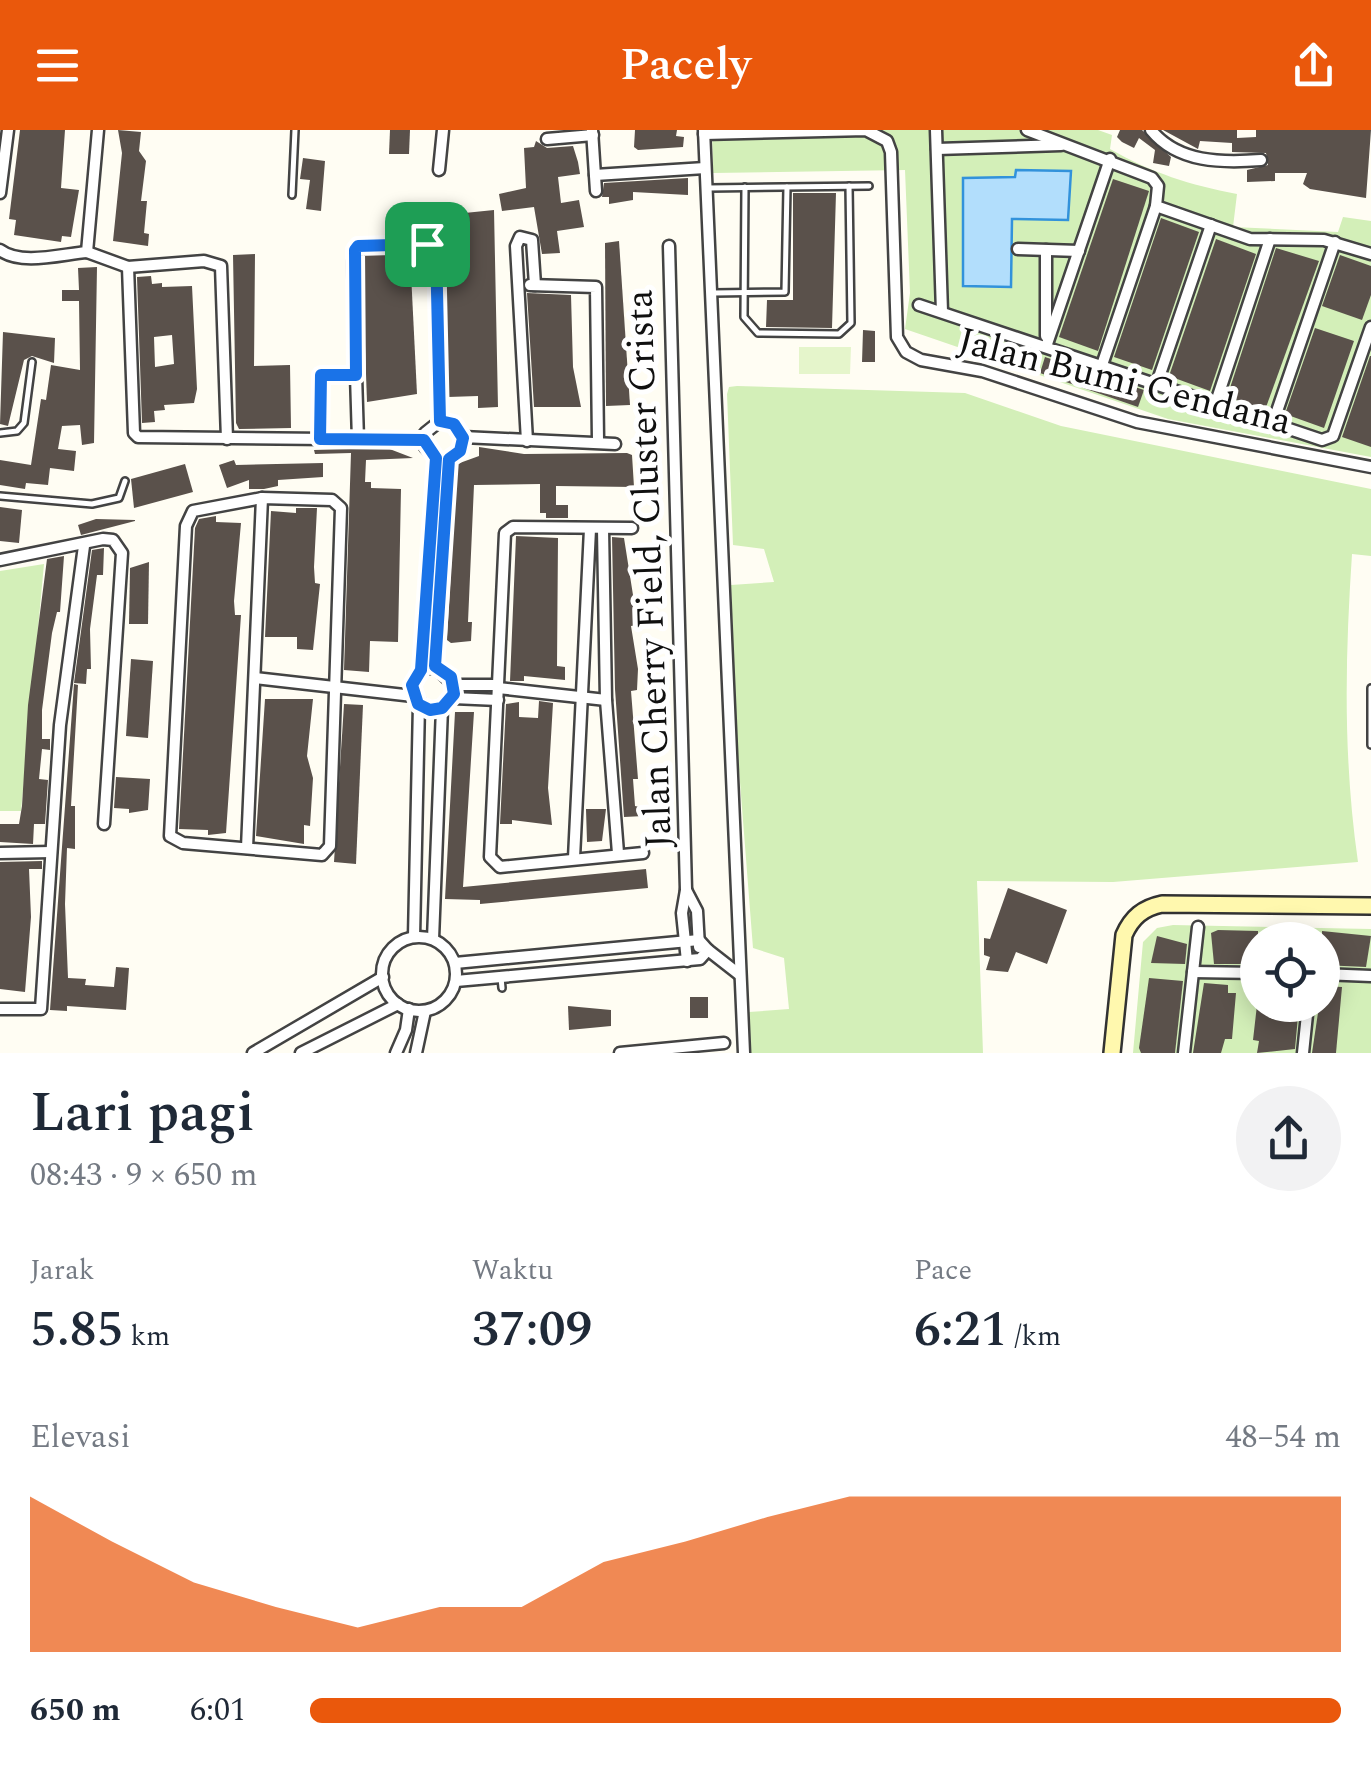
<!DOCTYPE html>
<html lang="id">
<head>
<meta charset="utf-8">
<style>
	body { margin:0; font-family:Spectral,serif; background:#f2f2f3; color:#1f2937; height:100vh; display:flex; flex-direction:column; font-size:38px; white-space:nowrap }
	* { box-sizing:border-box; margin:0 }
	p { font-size:32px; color:#747a83 }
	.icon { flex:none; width:55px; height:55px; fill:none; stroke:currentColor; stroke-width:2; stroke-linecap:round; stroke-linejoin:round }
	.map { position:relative; height:923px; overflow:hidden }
	.details { display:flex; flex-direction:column; background:#fff; flex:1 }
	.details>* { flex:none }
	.buttons { position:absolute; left:1240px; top:792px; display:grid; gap:20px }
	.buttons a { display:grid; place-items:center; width:100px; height:100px; border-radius:50%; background:#fff; box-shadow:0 5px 25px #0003; font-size:50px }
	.pin { position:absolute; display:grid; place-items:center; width:85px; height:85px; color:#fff; margin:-42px; border-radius:20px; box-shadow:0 5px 15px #0006 }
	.round { display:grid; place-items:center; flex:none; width:105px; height:105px; border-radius:52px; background:#f2f2f3 }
	.overview { display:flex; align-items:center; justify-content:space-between; height:170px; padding:0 30px }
	h1 { font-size:55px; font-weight:600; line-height:75px }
	.stats { display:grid; grid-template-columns:repeat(3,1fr); gap:15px; height:170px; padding:10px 30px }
	.stats div { display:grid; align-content:center }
	.stats b { font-size:50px; font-weight:600 }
	.stats small { font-size:28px; font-weight:400 }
	.stats p { font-size:28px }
	.chart { height:280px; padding:20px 30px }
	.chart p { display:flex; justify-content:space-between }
	.chart svg { width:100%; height:180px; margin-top:10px; fill:#ea580c; opacity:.7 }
	ul { padding:0 30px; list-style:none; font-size:32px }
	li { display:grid; grid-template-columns:160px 120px 1fr; align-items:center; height:75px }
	li i { height:25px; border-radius:12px; background:#ea580c }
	header { display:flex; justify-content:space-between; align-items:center; height:130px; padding:0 30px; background:#ea580c; color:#fff; font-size:45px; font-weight:600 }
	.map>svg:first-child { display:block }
	.green { fill:#d3efb8; fill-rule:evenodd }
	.pitch { fill:#e5f5cb }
	.water { fill:#b2defc; stroke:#3292db; stroke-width:2.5 }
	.building { fill:#5a514b; fill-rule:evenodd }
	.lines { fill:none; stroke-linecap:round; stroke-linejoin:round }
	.lane-casing { stroke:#434343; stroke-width:10 }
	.street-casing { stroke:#434343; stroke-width:15 }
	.secondary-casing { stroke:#323232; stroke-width:20 }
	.lane { stroke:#fff; stroke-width:5 }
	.street { stroke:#fff; stroke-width:10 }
	.secondary { stroke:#fff8ae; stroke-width:15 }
	.route-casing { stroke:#fff; stroke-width:20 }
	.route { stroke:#1a73e8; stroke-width:12 }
	.labels { text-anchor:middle; stroke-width:10; stroke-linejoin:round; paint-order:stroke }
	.street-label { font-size:38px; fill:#101010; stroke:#fff }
</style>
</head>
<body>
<header><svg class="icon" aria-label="menu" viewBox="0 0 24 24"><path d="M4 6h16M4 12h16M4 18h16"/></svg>Pacely<svg class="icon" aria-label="share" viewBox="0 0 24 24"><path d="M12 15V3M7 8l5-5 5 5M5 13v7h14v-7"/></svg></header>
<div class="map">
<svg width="1371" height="923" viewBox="0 0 1371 923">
	<rect width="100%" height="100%" fill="#fffdf3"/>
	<g class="green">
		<path d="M712 0H1098L1112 5 1110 19C1152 43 1190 55 1237 64L1233 97 1338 102 1343 87 1371 91V327L1168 289 905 199 910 163 905 40 713 43Z"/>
		<path d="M737 256 965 263 1061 296 1371 359V426L1352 424C1345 529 1343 627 1358 732L1113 752 977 751 983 923H751L749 882 789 879 784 828 753 818 736 601 731 455 774 452 764 419 733 415 727 264 729 257Z"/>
		<path d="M44 434 21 681H0V441Z"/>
		<path d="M1173 795 1371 799V923H1133L1143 812 1157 798ZM1258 810H1322V875H1258Z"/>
	</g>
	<path class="pitch" d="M799 217H851L850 244H799Z"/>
	<path class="water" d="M1016 40 1071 41 1068 90 1012 89 1011 157 963 156V48L1015 47Z"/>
	<g class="building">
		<path d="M20 0H65L61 58 79 60 71 107 62 106 61 112 14 105 16 90 9 89Z"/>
		<path d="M118 0 141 2 139 21 146 31 141 71H147L144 103 149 104 148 116 113 111 122 23Z"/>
		<path d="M390 0H410L409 24H389Z"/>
		<path d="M635 0H677L676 6 684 7 683 17 638 20 634 17Z"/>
		<path d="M1120 0H1142L1171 27 1169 36 1153 33 1155 20 1139 8 1134 18 1122 12 1117 7Z"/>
		<path d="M1163 0H1237V8L1256 7V0H1371L1366 68 1310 59 1303 54 1307 43H1275V51L1247 52V40L1268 35 1266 23 1232 22V13L1200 11 1198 19Z"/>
		<path d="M536 11 547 18 573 16 578 32 580 44 558 47 561 73 579 70 584 97 557 101 560 123 542 124 534 77 502 81 499 64 526 58 524 18 534 17Z"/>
		<path d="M303 28 325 31 321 81 306 79 310 50 300 49Z"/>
		<path d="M688 48V65L633 62V70L609 74V67H602L604 53Z"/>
		<path d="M1113 49 1149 61 1098 221 1059 207Z"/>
		<path d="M793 63H836L832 198 766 197 767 170H793Z"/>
		<path d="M494 80 498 277 478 278V266L448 267 445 85Z"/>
		<path d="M1161 88 1199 102 1152 240 1114 227Z"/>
		<path d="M1216 109 1256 124 1210 261 1169 246Z"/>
		<path d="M619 111 630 275 606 276 605 113Z"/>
		<path d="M1276 118 1319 131 1265 280 1227 267Z"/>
		<path d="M410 123 417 264 367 272 362 132 364 125Z"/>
		<path d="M255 124 254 236 290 235 291 298 239 299 236 293 233 125Z"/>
		<path d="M1340 125 1371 136V165L1362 190 1322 176Z"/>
		<path d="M97 137 94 313 82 315 80 295 62 296 58 319 76 321 74 341 50 338 48 355 26 353 25 359 0 355V330L31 335 41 269 46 270 51 235 80 240 79 171H62V160H79L78 138Z"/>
		<path d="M151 146 152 154 162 153V157L192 156 197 259 194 273 164 275 165 280 154 281 155 292 142 293 137 147ZM172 205 174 234 155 237 154 207Z"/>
		<path d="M527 163 571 165 573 237 581 277H534Z"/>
		<path d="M1315 198 1354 211 1324 298 1285 284Z"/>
		<path d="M863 200 875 201V232H862Z"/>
		<path d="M3 202 55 208 54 233 32 226 24 230 8 296 0 294Z"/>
		<path d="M1370 226H1371V317L1342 307Z"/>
		<path d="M1045 227 1144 260 1138 277 1040 243Z"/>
		<path d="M479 317 524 324 627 323 632 325 634 357 556 356V375H568V388H546V383H540V354L474 355 468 492H472L471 511 451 513 447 510 457 334 479 326Z"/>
		<path d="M387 318 413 328 366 330 365 352H371V358L401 359 398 512 370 511 369 542 344 540 351 323 315 324 314 320Z"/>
		<path d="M234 330 236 335 323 333V347L278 350V356L264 359H249V350L227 358 219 335Z"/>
		<path d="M185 334 193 362 134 378 131 349Z"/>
		<path d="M0 377 22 380 19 413 0 411Z"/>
		<path d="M296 378H317L314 437 315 453 320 454 313 520 297 519V507H265L271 381 296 383Z"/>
		<path d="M216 386V392L241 393 234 471 235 485H241L226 703 208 705V700L179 699 195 398 199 389Z"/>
		<path d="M96 389 135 390V391L81 405 78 395Z"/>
		<path d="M516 406 558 408 557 536 565 537V550L524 546V551H510Z"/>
		<path d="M612 407 624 408 636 484 637 495 631 496 638 539 637 560 631 561 638 649H633L635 676 644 678V686L624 687 615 559Z"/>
		<path d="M104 418 103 445H97L90 499 91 539H87L86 554 74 553 92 420Z"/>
		<path d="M64 426 60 482H57L52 503 42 580V609H50V620L42 619 39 649 48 650 45 694H34L33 714 0 712V694H19L22 676 28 575 47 429Z"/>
		<path d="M149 432 148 494H129L130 438Z"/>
		<path d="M131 529 153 531 148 608 126 606Z"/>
		<path d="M74 554 78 555 71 676H75V719L67 718 65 774 68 848 86 849 85 855 114 857 116 837 129 838 126 880 67 876V881L50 880Z"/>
		<path d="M265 569H313L307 626 313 648 310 696 304 695V714L256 706Z"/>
		<path d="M539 571 553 573 548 658 552 695 512 690V694H500L506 574 519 572V587L538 588Z"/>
		<path d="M344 574 363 575 356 734 334 732Z"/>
		<path d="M455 582H474L463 757 646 739 648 758 480 774V770L445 769Z"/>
		<path d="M116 647 150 649 148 680 129 683V679L114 678Z"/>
		<path d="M586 679H606L602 711 587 712Z"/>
		<path d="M42 731V739H29L31 787 25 862 0 859V732Z"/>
		<path d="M1008 758 1067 780 1047 834 1016 822 1008 842 986 840 990 827 984 825V808L990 809Z"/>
		<path d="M1218 800 1258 801V834H1214L1211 803Z"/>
		<path d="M1322 801 1371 806 1366 837 1322 835Z"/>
		<path d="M1157 806 1187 814 1185 834 1151 833Z"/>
		<path d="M1149 848 1183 851 1175 923H1141L1139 918Z"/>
		<path d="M1204 853 1228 855V863H1236L1232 909H1225L1221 923H1193Z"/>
		<path d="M1322 856 1342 857 1336 923H1312Z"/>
		<rect x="690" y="867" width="18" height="21"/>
		<path d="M1257 875H1299L1295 919 1257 923 1259 911 1253 910Z"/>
		<path d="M568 876 611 880V896L569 900Z"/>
	</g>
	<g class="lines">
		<g class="lane-casing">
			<g id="lane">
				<path d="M745 57 744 187 758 203 839 204 851 193 849 56"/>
				<path d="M709 58 869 56"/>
				<path d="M292 65 295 0"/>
				<path d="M714 163 785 162 787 57"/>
				<path d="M0 303 17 301 24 293 32 232"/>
				<path d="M0 366 92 374 119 368 125 351"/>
				<path d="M1371 558V615"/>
				<path d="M501 848 502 858"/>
			</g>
		</g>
		<g class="street-casing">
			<g id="street">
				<path d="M592 0 596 61"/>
				<path d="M704 0 744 923"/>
				<path d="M936 0 942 182"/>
				<path d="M1027 0 1152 48 1158 56 1156 76 1250 109 1324 110 1371 124"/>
				<path d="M1151 0C1178 33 1222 33 1261 30"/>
				<path d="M704 4 866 0 887 11 891 22 897 207 906 222 921 230 982 241 1137 292 1371 337"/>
				<path d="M547 9 593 5"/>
				<path d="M937 19 1061 15"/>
				<path d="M439 40 443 0"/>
				<path d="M595 45 705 38"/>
				<path d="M0 63 8 0"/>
				<path d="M669 116 686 760 682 783 687 831"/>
				<path d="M1018 119 1079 121"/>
				<path d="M0 120C21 136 62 124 87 122L98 0"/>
				<path d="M1046 120V206"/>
				<path d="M87 122 128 137 204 131 221 136 227 309"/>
				<path d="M128 137 134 303 138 307 424 310"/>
				<path d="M530 155 596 157 598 310"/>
				<path d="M919 175 1322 310 1333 306 1371 197"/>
				<path d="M1046 217 1110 29"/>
				<path d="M1102 235 1156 76"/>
				<path d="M356 245 358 310"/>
				<path d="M1157 253 1211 95"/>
				<path d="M1216 272 1270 109"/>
				<path d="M1273 293 1335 112"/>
				<path d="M463 307 615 314"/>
				<path d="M319 309 321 245H356L353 131 358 116 427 114 436 118 440 291"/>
				<path d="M527 311 516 116 520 107 532 110 535 155"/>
				<path d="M262 368 332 370 341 378 330 716 322 725 183 713 170 706 186 396 193 381Z"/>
				<path d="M632 398 513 397 505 403 490 727 500 737 643 723"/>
				<path d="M603 399 606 570 618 723"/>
				<path d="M0 430 103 409 113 410 122 423 104 694"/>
				<path d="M435 537 449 329 460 321 463 307 455 294 440 291 425 303V317L436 328 449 329"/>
				<path d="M421 540 436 328"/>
				<path d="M255 548 413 566"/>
				<path d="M454 555H498"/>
				<path d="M498 558 606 570"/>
				<path d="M453 568 498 570"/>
				<path d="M247 718 262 368"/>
				<path d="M0 723 51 722"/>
				<path d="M574 728 590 399"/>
				<path d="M686 760 697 781 699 817"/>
				<path d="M414 807 419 574"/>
				<circle cx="419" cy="844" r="37"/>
				<path d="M433 809 442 578 453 568 454 555 435 537 421 540 412 555 413 566 430 580 442 578"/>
				<path d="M708 820 740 845"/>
				<path d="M455 833 699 810 708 820 700 829 456 851"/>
				<path d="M1193 842 1258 843"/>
				<path d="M1322 844 1371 846"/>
				<path d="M0 879H41L60 595 84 416"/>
				<path d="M253 923 383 847"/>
				<path d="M301 923 398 874"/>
				<path d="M396 923 406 900 409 879"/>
				<path d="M416 923 425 881"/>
				<path d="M620 923 724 913"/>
				<path d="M1184 923 1198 797"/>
				<path d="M1303 923 1308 875"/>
			</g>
		</g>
		<g class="secondary-casing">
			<path id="secondary" d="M1112 923 1124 805C1132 787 1143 778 1162 774L1371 776"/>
		</g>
		<use href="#lane" class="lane"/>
		<use href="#street" class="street"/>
		<use href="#secondary" class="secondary"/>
	</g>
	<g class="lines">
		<g class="route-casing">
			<path id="route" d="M427 114 436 118 440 291 454 294 463 308 460 321 449 329 435 536 451 547 454 564 442 578 430 580 418 574 412 555 421 540 436 328 424 310 320 309 321 245H356L355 120 358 116Z"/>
		</g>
		<use href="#route" class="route"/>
	</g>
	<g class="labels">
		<g class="street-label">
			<text transform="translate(1125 250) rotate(14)" y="13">Jalan Bumi Cendana</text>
			<text transform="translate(648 439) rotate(-92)" y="13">Jalan Cherry Field, Cluster Crista</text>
		</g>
	</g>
</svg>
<div class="buttons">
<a><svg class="icon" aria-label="locate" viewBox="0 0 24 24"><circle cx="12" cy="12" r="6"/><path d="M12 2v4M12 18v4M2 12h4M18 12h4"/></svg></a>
</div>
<div class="pin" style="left:427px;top:114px;background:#1e9e55"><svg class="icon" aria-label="arrive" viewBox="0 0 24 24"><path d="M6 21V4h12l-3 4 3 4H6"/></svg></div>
</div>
<section class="details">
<div class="overview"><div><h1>Lari pagi</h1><p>08:43 · 9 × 650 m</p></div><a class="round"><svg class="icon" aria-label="share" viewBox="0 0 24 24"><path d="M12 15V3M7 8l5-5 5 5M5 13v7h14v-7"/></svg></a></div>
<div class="stats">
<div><p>Jarak</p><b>5.85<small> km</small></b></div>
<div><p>Waktu</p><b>37:09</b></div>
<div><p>Pace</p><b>6:21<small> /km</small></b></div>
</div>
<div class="chart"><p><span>Elevasi</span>48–54 m</p>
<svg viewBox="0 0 160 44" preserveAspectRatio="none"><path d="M0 44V6L10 17L20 27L30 33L40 38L50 33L60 33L70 22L80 17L90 11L100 6L110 6L120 6L130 6L140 6L150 6L160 6V44z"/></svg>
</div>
<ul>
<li><b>650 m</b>6:01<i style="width:100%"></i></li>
</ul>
</section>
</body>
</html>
